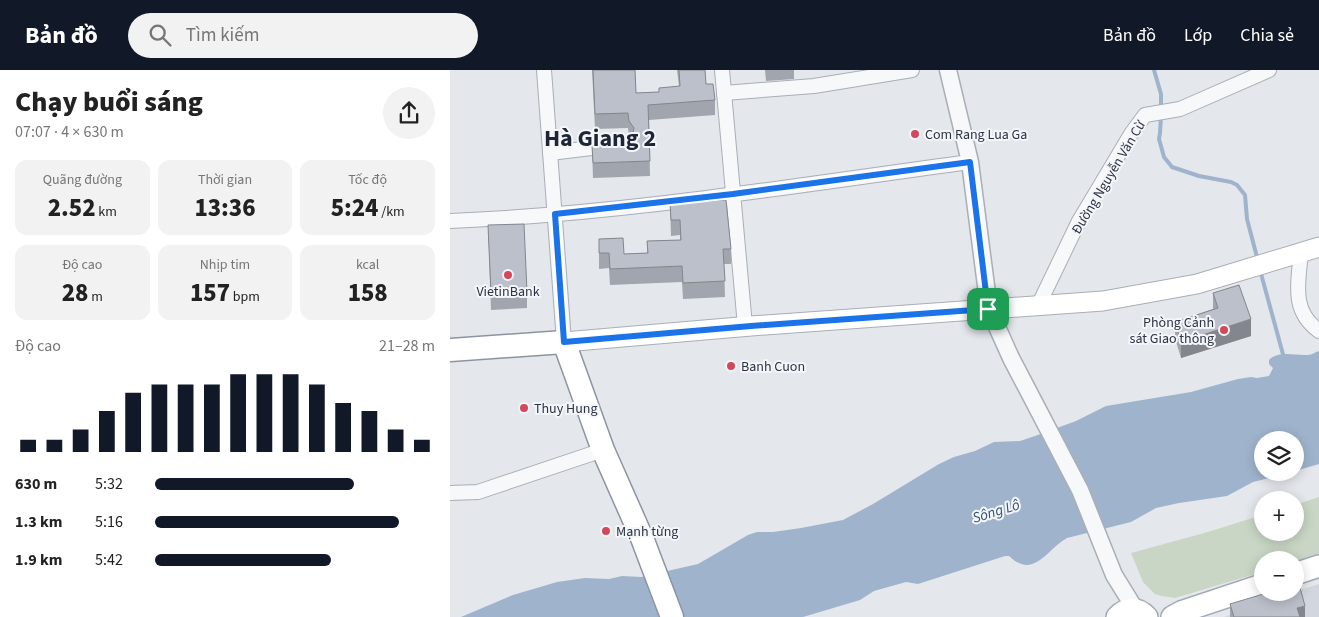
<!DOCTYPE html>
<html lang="vi">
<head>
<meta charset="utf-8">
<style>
	body { margin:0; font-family:"Source Sans 3",sans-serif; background:#f2f2f2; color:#222; height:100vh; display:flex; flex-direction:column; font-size:19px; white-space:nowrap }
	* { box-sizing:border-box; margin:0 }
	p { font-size:16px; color:#767676 }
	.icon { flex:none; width:28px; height:28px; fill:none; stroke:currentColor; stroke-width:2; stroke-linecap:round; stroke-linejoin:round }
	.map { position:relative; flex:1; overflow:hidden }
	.drawer { display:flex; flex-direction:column; background:#fff; width:450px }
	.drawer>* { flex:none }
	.tools { position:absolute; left:804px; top:361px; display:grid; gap:10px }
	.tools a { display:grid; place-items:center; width:50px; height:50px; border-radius:50%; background:#fff; box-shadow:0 2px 12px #0003; font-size:25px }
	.pin { position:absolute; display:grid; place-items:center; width:42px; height:42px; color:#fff; margin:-21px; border-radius:10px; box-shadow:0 2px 8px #0006 }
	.round { display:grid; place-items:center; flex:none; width:52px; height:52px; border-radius:26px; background:#f2f2f2 }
	.summary { display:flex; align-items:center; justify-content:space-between; height:85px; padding:0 15px }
	h1 { font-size:28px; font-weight:800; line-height:38px }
	.stats { display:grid; grid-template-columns:repeat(3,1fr); gap:8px; height:85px; padding:5px 15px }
	.stats div { display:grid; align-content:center; border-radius:12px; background:#f2f2f2; text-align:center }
	.stats b { font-size:25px; font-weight:800 }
	.stats small { font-size:14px; font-weight:400 }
	.stats p { font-size:14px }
	.chart { height:140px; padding:10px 15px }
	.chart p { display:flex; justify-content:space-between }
	.chart svg { width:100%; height:90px; margin-top:5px; stroke:#111827; stroke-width:6 }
	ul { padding:0 15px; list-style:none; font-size:16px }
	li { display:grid; grid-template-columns:80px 60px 1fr; align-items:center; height:38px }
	li i { height:12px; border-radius:6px; background:#111827 }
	header { display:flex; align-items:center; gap:30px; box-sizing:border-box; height:70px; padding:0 25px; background:#111827; color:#fff }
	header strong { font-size:24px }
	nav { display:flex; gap:28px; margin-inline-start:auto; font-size:18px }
	.search { width:350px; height:45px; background:#f2f2f2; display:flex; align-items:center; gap:12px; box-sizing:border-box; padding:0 18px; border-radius:28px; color:#767676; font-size:19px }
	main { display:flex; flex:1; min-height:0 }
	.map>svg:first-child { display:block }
	.built { fill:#d2d6de }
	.green { fill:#c9d6c5 }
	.water { fill:#9fb4cc }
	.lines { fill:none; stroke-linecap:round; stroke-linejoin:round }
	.stream { stroke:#9fb4cc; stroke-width:4 }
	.minor-casing { stroke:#a9aeb7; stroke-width:16 }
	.tertiary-casing { stroke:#a9aeb7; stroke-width:19 }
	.secondary-casing { stroke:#a9aeb7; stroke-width:21 }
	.primary-casing { stroke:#a3abb8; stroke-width:24 }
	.trunk-casing { stroke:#8b94a3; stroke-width:25 }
	.minor { stroke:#f7f8fa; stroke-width:14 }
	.tertiary { stroke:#f7f8fa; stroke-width:16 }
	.secondary { stroke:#fff; stroke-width:19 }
	.primary { stroke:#fff; stroke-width:21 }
	.trunk { stroke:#fff; stroke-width:22 }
	.wall { fill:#a1a5ae }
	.shaded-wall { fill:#83868d }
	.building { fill:#bbc0ca; stroke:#83868d }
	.route-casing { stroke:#fff; stroke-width:10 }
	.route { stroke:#1a73e8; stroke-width:6 }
	.poi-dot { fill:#d1495b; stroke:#f4f6f9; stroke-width:2 }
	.labels { text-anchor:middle; stroke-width:4; stroke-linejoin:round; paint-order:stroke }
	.poi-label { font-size:14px; fill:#2b3445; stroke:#f4f6f9; text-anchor:start }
	.street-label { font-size:14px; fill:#2b3445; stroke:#f4f6f9 }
	.water-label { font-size:15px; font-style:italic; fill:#34527a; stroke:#f4f6f9 }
	.town-label { font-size:24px; font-weight:bold; fill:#1d2536; stroke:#f4f6f9 }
</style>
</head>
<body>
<header>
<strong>Bản đồ</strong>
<div class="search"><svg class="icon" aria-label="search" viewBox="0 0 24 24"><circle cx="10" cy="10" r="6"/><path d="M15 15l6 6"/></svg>Tìm kiếm</div>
<nav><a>Bản đồ</a><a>Lớp</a><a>Chia sẻ</a></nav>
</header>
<main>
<section class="drawer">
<div class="summary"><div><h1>Chạy buổi sáng</h1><p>07:07 · 4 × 630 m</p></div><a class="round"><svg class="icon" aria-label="share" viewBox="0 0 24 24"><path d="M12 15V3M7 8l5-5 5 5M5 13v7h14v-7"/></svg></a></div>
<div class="stats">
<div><p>Quãng đường</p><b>2.52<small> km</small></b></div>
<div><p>Thời gian</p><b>13:36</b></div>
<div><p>Tốc độ</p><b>5:24<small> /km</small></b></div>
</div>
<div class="stats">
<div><p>Độ cao</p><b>28<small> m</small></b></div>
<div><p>Nhịp tim</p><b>157<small> bpm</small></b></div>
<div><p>kcal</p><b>158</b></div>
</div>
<div class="chart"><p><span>Độ cao</span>21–28 m</p>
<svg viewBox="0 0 160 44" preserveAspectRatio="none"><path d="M5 44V38M15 44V38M25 44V33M35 44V24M45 44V15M55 44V11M65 44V11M75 44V11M85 44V6M95 44V6M105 44V6M115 44V11M125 44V20M135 44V24M145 44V33M155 44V38"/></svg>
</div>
<ul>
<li><b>630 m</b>5:32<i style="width:71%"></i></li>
<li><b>1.3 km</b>5:16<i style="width:87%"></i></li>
<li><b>1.9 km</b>5:42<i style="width:63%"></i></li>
</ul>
</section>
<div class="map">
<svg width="869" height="547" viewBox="0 0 869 547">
	<rect width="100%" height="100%" fill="#e4e7ec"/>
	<path class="built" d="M869 514V547H774L845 522Z"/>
	<path class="green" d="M869 427V485L845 492V490H812V502L725 528 712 526 705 524 693 512 681 483 758 462 812 445V462H845V435Z"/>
	<path class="water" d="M869 281V394L845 401V370H812V402L839 403 803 412 777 426 729 433 706 438 681 452 617 468C597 479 584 510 559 486H555L468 514 456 512 424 521 410 530 353 547H11L63 525 107 512 135 508 159 509 172 506 191 507 248 494 298 465 307 462H323L351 458 393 450 423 434 489 394 504 387 525 381 544 372 570 371 585 366 626 351 656 336 741 322 788 309 801 307 807 308 819 306 823 298 819 294V290C829 280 845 286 858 285 862 285 865 282 869 281Z"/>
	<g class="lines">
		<g class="stream">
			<path d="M704 0 711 24V39"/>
			<path d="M711 46 710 63 709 69 714 87 722 97 749 106 781 112 787 115 795 125 797 149 808 191"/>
			<path d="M810 200 834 288"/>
		</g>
		<g class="minor-casing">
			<g id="minor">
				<path d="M94 0 114 272"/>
				<path d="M272 0 295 256"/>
				<path d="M274 23 364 16 462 0"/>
				<path d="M100 83 175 74"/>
				<path d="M0 151C174 144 348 115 520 92"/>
				<path d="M851 183C848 213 841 241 869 261"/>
				<path d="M589 234 629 151 681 64 695 45 730 39 819 0"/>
				<path d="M0 423 28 422 153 380"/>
			</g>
		</g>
		<g class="tertiary-casing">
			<path id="tertiary" d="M498 0 520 92 539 239 561 288 630 420 664 505 685 539"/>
		</g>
		<g class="secondary-casing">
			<path id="secondary" d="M114 272 301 256 653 231 747 214 869 177"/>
		</g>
		<g class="primary-casing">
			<g id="primary">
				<path d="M845 504 869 496"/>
				<path d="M667 547C676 537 688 537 697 547"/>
				<path d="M722 547 731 542 812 515"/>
			</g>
		</g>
		<g class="trunk-casing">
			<path id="trunk" d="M0 280 114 272 153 380 192 468 222 547"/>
		</g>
		<use href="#minor" class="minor"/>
		<use href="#tertiary" class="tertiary"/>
		<use href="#secondary" class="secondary"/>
		<use href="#primary" class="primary"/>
		<use href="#trunk" class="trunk"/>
	</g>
	<g class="wall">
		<path d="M142 0H185L186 23 209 22 229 16 227 0H255L256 14 265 30V45L199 50 200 106 143 108 142 76 179 74V67L178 58 145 59Z"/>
		<path d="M315 0H344V9L316 11Z"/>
		<path d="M220 133 281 179V194H274L275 227 233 229 232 212 160 215 159 198 149 199V169L174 184 197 183V171L230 170V165L221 166Z"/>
		<path d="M38 155 77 222V238L41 240Z"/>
		<path d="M763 223 801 266 731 288 725 268V252L763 239Z"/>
		<path d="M780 534 855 547H780Z"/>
	</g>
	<g class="shaded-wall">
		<path d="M801 249V266L731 288V272Z"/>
		<path d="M855 536V547H847V538Z"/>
	</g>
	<g class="building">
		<path d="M143 0H185L186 23 209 22V18L230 16 229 0H255L256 14H263L265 30 198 35 200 91 143 93 142 76 180 74 179 66 183 63 184 58 179 51 178 43 145 44Z"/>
		<path d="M276 130 281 179H273L275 211 233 213 232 196 160 199 159 183H149V169L173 168 174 184 198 183 197 171 231 170 230 150H221L220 133Z"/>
		<path d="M74 154 77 222 41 223 38 155Z"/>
		<path d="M789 215 801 249 731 272 725 252 768 238 763 223Z"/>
		<path d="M849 514 855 536 847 538 850 547H784L780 534 820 522H845V515Z"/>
	</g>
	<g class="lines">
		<g class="route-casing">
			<path id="route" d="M520 92 538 239 301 256 114 272 105 144 283 124Z"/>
		</g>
		<use href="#route" class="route"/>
	</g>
	<g class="poi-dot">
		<circle cx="465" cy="64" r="5"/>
		<circle cx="58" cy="205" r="5"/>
		<circle cx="774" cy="260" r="5"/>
		<circle cx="281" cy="296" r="5"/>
		<circle cx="74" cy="338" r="5"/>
		<circle cx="156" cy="461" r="5"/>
	</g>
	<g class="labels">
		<g class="poi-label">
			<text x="475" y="69">Com Rang Lua Ga</text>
			<text x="58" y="226" text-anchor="middle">VietinBank</text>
			<text x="764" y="257" text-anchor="end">Phòng Cảnh<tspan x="764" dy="16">sát Giao thông</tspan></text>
			<text x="291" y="301">Banh Cuon</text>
			<text x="84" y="343">Thuy Hung</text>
			<text x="166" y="466">Mạnh từng</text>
		</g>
		<g class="street-label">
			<text transform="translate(658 107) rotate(-59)" y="5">Đường Nguyễn Văn Cừ</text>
		</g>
		<g class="water-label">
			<text transform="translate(546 441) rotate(-17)" y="5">Sông Lô</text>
		</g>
		<g class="town-label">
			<text x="150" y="76">Hà Giang 2</text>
		</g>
	</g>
</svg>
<div class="tools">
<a><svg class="icon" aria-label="layers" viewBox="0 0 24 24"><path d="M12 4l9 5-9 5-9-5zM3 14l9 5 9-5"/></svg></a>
<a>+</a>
<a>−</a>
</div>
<div class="pin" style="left:538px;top:239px;background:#1e9e55"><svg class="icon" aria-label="arrive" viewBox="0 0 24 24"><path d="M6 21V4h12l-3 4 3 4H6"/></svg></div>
</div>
</main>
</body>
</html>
